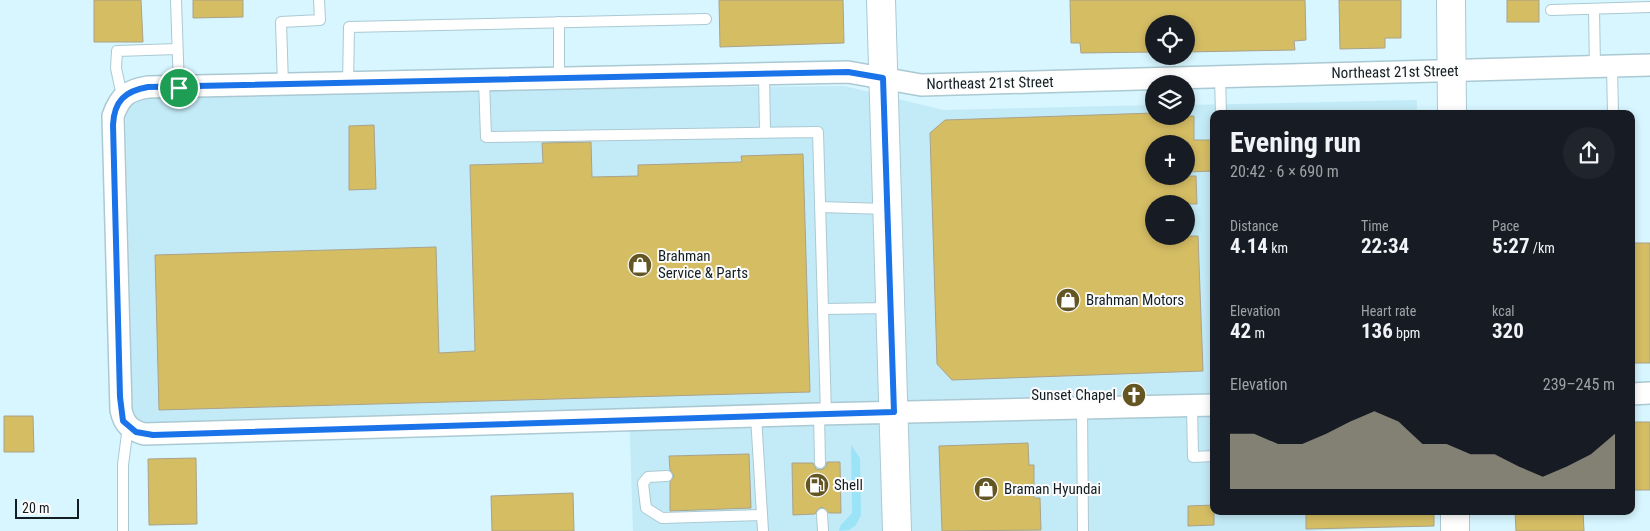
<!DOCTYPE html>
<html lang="en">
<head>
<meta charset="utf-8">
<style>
	body { margin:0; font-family:"Roboto Condensed",sans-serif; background:#20242c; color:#f1f3f6; height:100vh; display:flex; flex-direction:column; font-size:19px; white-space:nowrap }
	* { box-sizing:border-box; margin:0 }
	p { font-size:16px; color:#9ea1a6 }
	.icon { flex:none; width:28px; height:28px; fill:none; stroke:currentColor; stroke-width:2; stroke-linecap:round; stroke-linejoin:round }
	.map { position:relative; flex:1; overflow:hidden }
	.drawer { position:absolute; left:1210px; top:110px; width:425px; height:405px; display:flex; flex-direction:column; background:#171b24; border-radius:10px; box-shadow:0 2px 8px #0003 }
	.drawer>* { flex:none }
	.tools { position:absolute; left:1145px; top:15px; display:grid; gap:10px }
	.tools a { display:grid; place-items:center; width:50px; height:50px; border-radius:50%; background:#171b24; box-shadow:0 2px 8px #0003; font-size:25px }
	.scale { position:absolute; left:15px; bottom:12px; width:64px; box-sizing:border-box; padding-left:5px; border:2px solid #131e22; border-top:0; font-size:14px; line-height:18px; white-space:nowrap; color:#131e22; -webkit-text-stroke:4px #fcfcfc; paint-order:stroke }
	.pin { position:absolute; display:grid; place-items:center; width:42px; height:42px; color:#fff; margin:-21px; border:2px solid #fff; border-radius:50%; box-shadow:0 1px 5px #0007 }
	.round { display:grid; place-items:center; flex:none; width:52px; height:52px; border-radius:26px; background:#20242c }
	.head { display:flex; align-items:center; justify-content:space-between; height:85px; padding:0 20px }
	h1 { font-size:28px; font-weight:700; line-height:38px }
	.stats { display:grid; grid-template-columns:repeat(3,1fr); gap:8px; height:85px; padding:5px 20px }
	.stats div { display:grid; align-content:center }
	.stats b { font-size:21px; font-weight:700 }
	.stats small { font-size:14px; font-weight:400 }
	.stats p { font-size:14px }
	.chart { height:140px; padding:10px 20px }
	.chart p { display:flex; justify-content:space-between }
	.chart svg { width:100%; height:90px; margin-top:5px; fill:#b2ac97; opacity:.7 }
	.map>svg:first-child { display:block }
	.built { fill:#c3ebf7; fill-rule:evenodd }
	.green { fill:#9be4f8 }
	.building { fill:#d5bd64; stroke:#a9a28a }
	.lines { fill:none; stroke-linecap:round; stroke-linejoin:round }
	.lane-casing { stroke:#abc9d2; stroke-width:12 }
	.street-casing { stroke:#abc9d2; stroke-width:24 }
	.secondary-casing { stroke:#abc9d2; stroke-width:30 }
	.primary-casing { stroke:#abc9d2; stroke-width:30 }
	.lane { stroke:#fff; stroke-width:10 }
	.street { stroke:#fff; stroke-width:21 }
	.secondary { stroke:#fff; stroke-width:28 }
	.primary { stroke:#fff; stroke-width:28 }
	.route-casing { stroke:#fff; stroke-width:10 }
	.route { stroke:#1a73e8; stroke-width:6 }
	.labels { text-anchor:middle; stroke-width:4; stroke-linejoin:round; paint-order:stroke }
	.street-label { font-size:15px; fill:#131e22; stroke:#fcfcfc }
	.poi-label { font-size:15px; fill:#131e22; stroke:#fcfcfc; text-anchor:start }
</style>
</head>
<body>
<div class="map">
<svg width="1650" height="531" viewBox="0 0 1650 531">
	<rect width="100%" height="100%" fill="#d7f6ff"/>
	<path class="built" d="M845 86 943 110 1154 105V116H1186V105L1417 100V114H1214V511H1427V526L1305 531H633L629 409 133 423 125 93ZM1154 144H1186V176H1154ZM1154 204H1186V236H1154Z"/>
	<path class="green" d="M851 445 860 458 861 515 856 525 849 530 839 531 840 526 852 513Z"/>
	<g class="building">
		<path d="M94 0H141L143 42H94Z"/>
		<path d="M193 0H243V17L193 18Z"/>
		<path d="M719 0H843L844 43 720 47Z"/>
		<path d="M1070 0H1305L1306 40 1294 41 1295 50 1186 52V24H1154V52L1081 53 1080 43H1071Z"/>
		<path d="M1339 0H1401V38H1385V48L1340 49Z"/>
		<rect x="1507" y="0" width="32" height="22"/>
		<path d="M1154 113V116H1194V140H1214V171L1186 172V144H1154V176H1196L1197 204H1154V236H1198L1203 371 952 380 937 364 930 133 945 120Z"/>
		<path d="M374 125 376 189 349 190V126Z"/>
		<path d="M591 142 592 177 638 176V165L742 162 741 156 803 154 810 392 159 410 155 255 436 247 439 353 475 351 470 165 543 163 542 143Z"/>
		<rect x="1631" y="243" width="19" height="120"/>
		<path d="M4 416H33L34 452H4Z"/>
		<rect x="1631" y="422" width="19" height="68"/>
		<path d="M1028 443 1029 465H1034V498H1040L1041 530 942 531 939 446Z"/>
		<path d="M749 454 751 508 670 511V482L674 476 670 470 669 456Z"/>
		<path d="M196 458 197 524 149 525 148 459Z"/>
		<path d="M827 462H840L841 513H829L822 507 818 509 815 514 793 515 792 463H813L816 469 821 470 826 467Z"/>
		<path d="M573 493 574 531H492L491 496Z"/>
		<path d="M1214 505V525L1188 526V506Z"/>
		<path d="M1306 511H1434V526L1306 529Z"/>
		<path d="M1515 511H1583L1584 531H1516Z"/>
	</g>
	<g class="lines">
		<g class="lane-casing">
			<g id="lane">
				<path d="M176 0 179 88"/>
				<path d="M1594 9 1595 68"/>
				<path d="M1551 10 1650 7"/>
				<path d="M559 22V79"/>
				<path d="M1612 67 1613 114"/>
				<path d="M764 75 765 131"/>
				<path d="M1220 77 1221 114"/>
				<path d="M484 80 486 137 818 132 826 414"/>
				<path d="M348 84 349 27 706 19"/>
				<path d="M283 85 281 22 320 20 319 0"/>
				<path d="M122 96 116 68 117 51 177 49"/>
				<path d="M820 207 887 209"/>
				<path d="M823 309 890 308"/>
				<path d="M1192 406 1193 457 1214 456"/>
				<path d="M1082 408 1083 531"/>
				<path d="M819 414 820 463"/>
				<path d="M756 416 763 531"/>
				<path d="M667 476 648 477 643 483 646 508 662 518 762 515"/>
				<path d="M822 514 823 531"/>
				<path d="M123 531V465L128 426"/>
			</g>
		</g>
		<g class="street-casing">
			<g id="street">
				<path d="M1631 394 1650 393"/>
				<path d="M1214 405 819 414 144 434C130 430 124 424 121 410L113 116C120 96 128 90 148 87L848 72 921 85 1650 65"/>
			</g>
		</g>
		<g class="secondary-casing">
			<path id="secondary" d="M881 0 897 531"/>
		</g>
		<g class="primary-casing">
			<g id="primary">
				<path d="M1451 0 1452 114"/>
				<path d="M1455 511V531"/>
			</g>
		</g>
		<use href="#lane" class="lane"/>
		<use href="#street" class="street"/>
		<use href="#secondary" class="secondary"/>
		<use href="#primary" class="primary"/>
	</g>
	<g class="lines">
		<g class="route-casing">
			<path id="route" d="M848 72 883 78 894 412 153 435 136 432 123 421 120 397 113 125C114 101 125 91 148 87Z"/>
		</g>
		<use href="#route" class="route"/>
	</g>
	<defs>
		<g id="shop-disc" transform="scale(1.25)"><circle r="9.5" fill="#645623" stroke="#fcfcfc"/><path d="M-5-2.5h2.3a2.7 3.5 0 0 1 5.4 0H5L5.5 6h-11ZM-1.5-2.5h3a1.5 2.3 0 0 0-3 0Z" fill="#fff"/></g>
		<g id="church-disc" transform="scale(1.25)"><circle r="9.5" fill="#645623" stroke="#fcfcfc"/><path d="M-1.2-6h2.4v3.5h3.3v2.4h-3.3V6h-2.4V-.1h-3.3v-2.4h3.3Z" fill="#fff"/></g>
		<g id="fuel-disc" transform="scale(1.25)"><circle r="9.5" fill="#645623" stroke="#fcfcfc"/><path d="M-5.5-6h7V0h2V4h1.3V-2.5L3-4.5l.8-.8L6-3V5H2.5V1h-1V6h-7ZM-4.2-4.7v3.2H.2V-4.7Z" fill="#fff"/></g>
	</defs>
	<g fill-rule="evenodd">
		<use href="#shop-disc" x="640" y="265"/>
		<use href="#shop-disc" x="1068" y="300"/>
		<use href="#church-disc" x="1134" y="395"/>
		<use href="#fuel-disc" x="817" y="485"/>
		<use href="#shop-disc" x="986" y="489"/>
	</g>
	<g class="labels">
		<g class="street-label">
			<text transform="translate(1395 72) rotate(-1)" y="5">Northeast 21st Street</text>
			<text transform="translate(990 83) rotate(-1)" y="5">Northeast 21st Street</text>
		</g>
		<g class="poi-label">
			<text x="658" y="261">Brahman<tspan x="658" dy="17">Service &amp; Parts</tspan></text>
			<text x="1086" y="305">Brahman Motors</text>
			<text x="1116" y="400" text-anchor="end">Sunset Chapel</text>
			<text x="834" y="490">Shell</text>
			<text x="1004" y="494">Braman Hyundai</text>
		</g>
	</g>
</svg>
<div class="tools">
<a><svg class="icon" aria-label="locate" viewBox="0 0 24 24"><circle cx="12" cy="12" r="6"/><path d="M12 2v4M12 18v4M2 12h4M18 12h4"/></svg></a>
<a><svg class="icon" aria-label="layers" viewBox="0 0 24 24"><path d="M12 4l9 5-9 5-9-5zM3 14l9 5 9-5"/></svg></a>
<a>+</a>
<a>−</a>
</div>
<div class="scale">20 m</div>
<div class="pin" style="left:179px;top:88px;background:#1e9e55"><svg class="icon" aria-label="arrive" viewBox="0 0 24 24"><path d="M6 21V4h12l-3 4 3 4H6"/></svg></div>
<section class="drawer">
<div class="head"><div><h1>Evening run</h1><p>20:42 · 6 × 690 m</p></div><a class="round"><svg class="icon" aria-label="share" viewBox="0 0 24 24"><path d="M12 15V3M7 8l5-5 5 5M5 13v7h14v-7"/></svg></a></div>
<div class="stats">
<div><p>Distance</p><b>4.14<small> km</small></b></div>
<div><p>Time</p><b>22:34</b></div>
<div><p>Pace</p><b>5:27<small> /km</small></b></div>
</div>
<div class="stats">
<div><p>Elevation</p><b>42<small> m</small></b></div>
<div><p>Heart rate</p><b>136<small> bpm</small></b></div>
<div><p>kcal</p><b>320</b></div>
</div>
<div class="chart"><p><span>Elevation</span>239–245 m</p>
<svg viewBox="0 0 160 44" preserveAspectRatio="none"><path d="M0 44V17L10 17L20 22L30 22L40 17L50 11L60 6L70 11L80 22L90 22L100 27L110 27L120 33L130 38L140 33L150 27L160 17V44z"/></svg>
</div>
</section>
</div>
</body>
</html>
